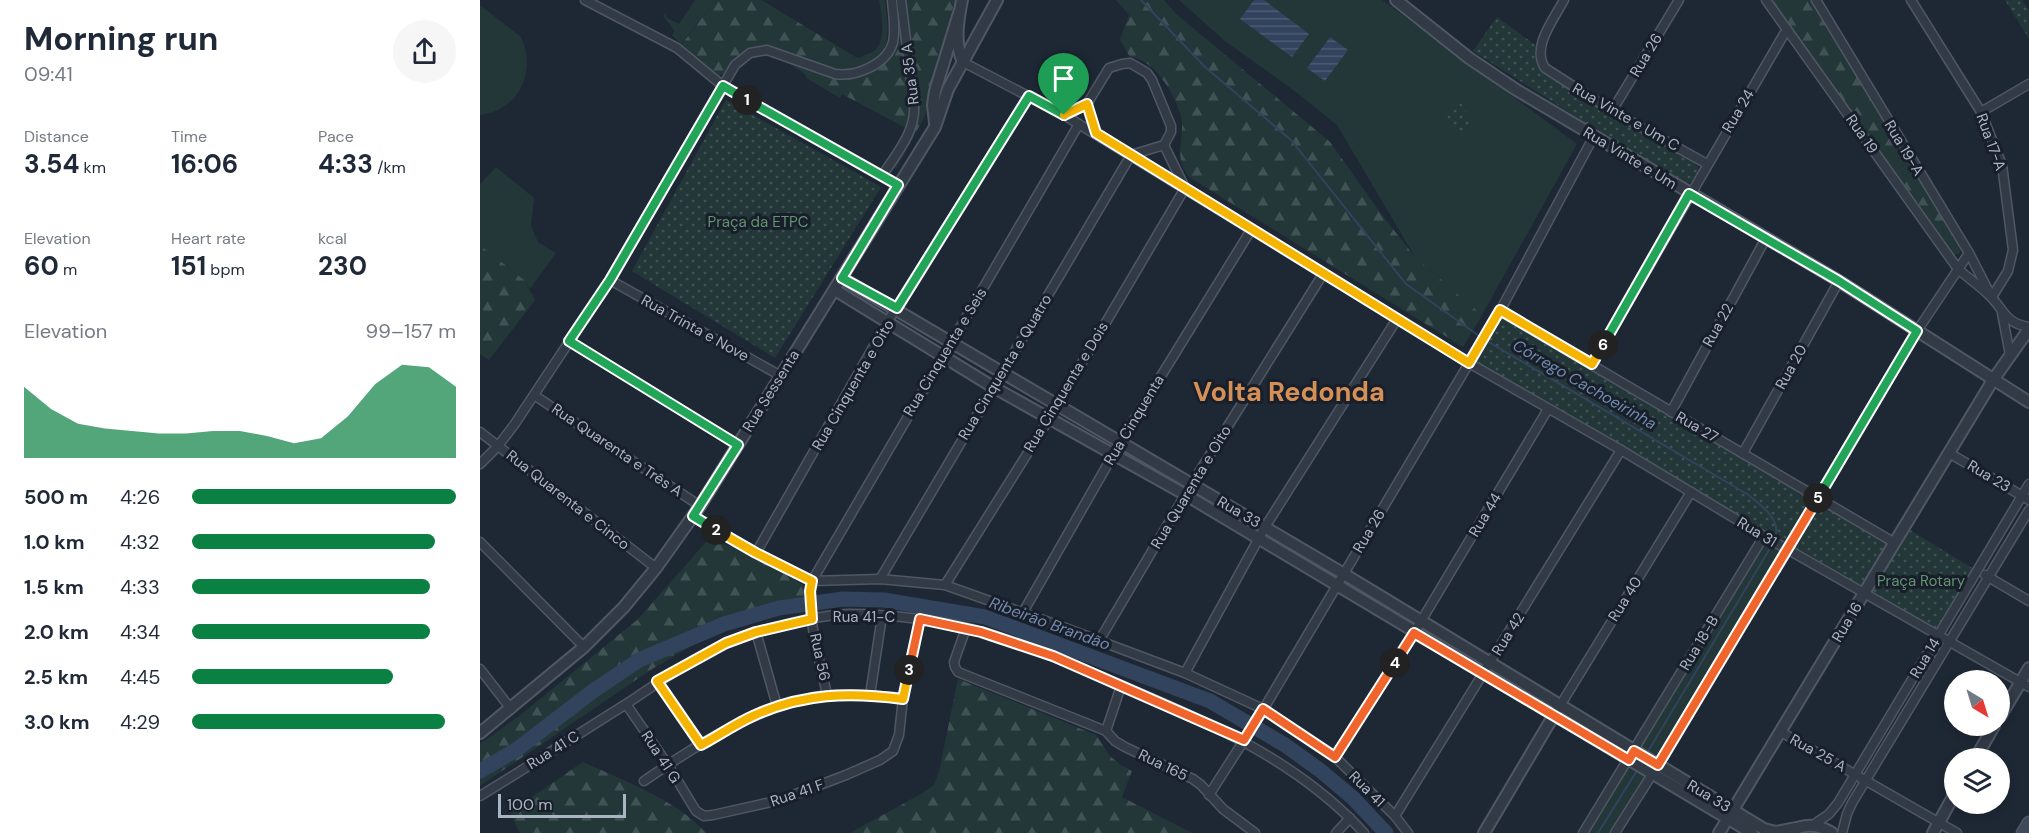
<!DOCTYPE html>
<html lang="en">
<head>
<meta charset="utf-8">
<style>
	body { margin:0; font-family:"DM Sans",sans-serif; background:#f6f6f7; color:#1f2937; height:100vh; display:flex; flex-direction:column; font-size:22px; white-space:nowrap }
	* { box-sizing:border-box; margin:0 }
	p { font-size:20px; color:#747a83 }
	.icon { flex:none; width:33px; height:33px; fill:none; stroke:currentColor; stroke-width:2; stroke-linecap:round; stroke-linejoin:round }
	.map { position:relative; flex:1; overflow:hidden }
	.drawer { display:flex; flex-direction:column; background:#fff; width:480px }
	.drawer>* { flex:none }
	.needle { width:39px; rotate:142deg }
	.fabs { position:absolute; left:1464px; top:670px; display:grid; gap:12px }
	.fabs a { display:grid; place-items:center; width:66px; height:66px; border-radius:50%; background:#fff; box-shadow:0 3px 9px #0003; font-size:30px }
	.scale { position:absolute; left:18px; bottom:15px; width:128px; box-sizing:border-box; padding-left:6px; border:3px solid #abb4c3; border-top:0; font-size:16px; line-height:21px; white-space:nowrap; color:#abb4c3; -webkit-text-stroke:4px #181f2a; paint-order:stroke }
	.pin { position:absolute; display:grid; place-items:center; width:51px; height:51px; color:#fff; margin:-62px -26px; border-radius:50% 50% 50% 0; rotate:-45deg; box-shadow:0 0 6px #0007 }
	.pin .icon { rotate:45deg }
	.km { position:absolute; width:30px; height:30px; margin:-15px; border-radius:50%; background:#222; color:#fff; font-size:16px; line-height:30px; text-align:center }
	.round { display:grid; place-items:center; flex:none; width:63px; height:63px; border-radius:32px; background:#f6f6f7 }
	.head { display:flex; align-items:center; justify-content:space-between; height:102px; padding:0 24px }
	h1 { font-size:33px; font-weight:700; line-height:45px }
	.figures { display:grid; grid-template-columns:repeat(3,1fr); gap:9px; height:102px; padding:6px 24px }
	.figures div { display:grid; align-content:center }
	.figures b { font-size:26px; font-weight:700 }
	.figures small { font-size:16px; font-weight:400 }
	.figures p { font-size:16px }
	.chart { height:168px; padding:12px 24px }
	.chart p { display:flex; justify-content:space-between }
	.chart svg { width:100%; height:108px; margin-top:6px; fill:#0b8043; opacity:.7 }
	ul { padding:0 24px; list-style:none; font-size:20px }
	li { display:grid; grid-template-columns:96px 72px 1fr; align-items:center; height:45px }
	li i { height:15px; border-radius:8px; background:#0b8043 }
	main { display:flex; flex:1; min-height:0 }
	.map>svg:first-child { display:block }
	.green { fill:#233739 }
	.forest { fill:url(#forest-firs) }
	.park { fill:url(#park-dots) }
	.water { fill:url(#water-rules) }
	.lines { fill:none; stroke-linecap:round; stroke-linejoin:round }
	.stream { stroke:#31435d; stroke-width:2 }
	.river { stroke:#31435d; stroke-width:15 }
	.minor-casing { stroke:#4f5764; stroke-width:11 }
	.tertiary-casing { stroke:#4f5764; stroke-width:14 }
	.secondary-casing { stroke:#4f5764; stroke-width:15 }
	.minor { stroke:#323a46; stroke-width:8 }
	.tertiary { stroke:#323a46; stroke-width:10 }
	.secondary { stroke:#404959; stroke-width:12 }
	.split-1-casing { stroke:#fff; stroke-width:12 }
	.split-2-casing { stroke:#fff; stroke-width:12 }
	.split-3-casing { stroke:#fff; stroke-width:12 }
	.split-4-casing { stroke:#fff; stroke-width:12 }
	.split-5-casing { stroke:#fff; stroke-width:12 }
	.split-6-casing { stroke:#fff; stroke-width:12 }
	.split-7-casing { stroke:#fff; stroke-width:12 }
	.split-1 { stroke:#22a559; stroke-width:8 }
	.split-2 { stroke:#22a559; stroke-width:8 }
	.split-3 { stroke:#f5b400; stroke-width:8 }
	.split-4 { stroke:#f0652b; stroke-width:8 }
	.split-5 { stroke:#f0652b; stroke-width:8 }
	.split-6 { stroke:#22a559; stroke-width:8 }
	.split-7 { stroke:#f5b400; stroke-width:8 }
	.labels { text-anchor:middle; stroke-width:6; stroke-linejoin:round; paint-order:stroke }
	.street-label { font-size:15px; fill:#abb4c3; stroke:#181f2a }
	.park-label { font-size:15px; fill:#639370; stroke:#181f2a }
	.water-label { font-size:16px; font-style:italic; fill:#738aad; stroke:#181f2a }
	.town-label { font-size:27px; font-weight:bold; fill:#d49056; stroke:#181f2a }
</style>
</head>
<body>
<main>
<section class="drawer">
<div class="head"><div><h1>Morning run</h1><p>09:41</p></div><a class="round"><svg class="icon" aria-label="share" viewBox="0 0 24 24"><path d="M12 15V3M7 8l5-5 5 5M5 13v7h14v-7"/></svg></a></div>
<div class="figures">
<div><p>Distance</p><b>3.54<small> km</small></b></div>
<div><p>Time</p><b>16:06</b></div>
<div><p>Pace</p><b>4:33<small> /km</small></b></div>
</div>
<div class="figures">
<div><p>Elevation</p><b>60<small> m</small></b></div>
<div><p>Heart rate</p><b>151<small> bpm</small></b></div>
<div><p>kcal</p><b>230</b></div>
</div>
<div class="chart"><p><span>Elevation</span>99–157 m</p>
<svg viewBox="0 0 160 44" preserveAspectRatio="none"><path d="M0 44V15L10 24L20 30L30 32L40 33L50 34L60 34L70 33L80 33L90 35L100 38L110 36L120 27L130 14L140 6L150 7L160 15V44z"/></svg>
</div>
<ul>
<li><b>500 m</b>4:26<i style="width:100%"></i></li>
<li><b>1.0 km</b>4:32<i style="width:92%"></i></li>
<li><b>1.5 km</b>4:33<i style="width:90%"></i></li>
<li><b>2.0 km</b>4:34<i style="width:90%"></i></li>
<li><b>2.5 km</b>4:45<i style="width:76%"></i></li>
<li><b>3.0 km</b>4:29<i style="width:96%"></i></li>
</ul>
</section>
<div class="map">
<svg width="1549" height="833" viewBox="0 0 1549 833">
	<defs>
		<pattern id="forest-firs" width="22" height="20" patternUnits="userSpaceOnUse" patternTransform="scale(1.5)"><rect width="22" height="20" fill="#233739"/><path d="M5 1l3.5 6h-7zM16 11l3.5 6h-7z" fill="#405254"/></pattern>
		<pattern id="park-dots" width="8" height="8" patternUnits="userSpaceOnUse" patternTransform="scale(1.5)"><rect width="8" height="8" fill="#233739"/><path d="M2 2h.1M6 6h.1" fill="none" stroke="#405254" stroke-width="1.8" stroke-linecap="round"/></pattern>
		<pattern id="water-rules" width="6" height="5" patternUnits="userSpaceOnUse" patternTransform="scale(1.5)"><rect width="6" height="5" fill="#31435d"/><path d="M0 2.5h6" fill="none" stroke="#4c5c73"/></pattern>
	</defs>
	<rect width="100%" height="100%" fill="#1e2835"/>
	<g class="green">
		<path d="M215 0H236L201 44 192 35 195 31 183 16 186 13 187 18 199 24Z"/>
		<path d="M399 0H405C410 44 413 57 365 70L374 56 378 58C383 56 392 53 396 49 407 37 401 14 399 0Z"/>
		<path d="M699 0H902L1097 144 1002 315 935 257 857 125 812 89 745 41Z"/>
		<path d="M0 5 41 37C57 72 39 110 0 115Z"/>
		<path d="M16 167 54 198 51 226 58 242 76 253 50 289 44 280 0 245V184Z"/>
		<path d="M1284 536 1307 550 1178 765 1154 751Z"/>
		<path d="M1149 760 1172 774 1135 833H1103Z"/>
	</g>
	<g class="forest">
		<path d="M236 0H281L374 56 365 70C338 69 301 42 279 47 258 51 248 74 238 76L201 45Z"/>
		<path d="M415 0H418L431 110 426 128 362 94 360 98 328 79 325 74 307 62 308 60 362 79H368L381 75 412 54C422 38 417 18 415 0Z"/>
		<path d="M426 0H475L445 116 416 169 413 167 434 132 438 117 436 81Z"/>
		<path d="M636 0H684L695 13 850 142 902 215 935 257 1002 315 983 347 709 177C694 157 703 145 702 123 700 101 675 58 650 57L640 40 649 15Z"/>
		<path d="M1291 0H1331L1479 242 1481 249 1479 254 1473 255Z"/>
		<path d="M0 245 44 280 55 300 9 360 0 354Z"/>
		<path d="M228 540 276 553 324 586 323 609C294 616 265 622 238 633 214 643 191 658 169 671L0 786V744L38 717 157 620Z"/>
		<path d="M478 679 616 735 630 756 641 765 652 771 642 797 712 833H370L441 794 454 785 459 772Z"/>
		<path d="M103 762C142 780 197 800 226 833H40L30 812Z"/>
	</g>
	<g class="park">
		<path d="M1525 0H1542L1549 11V39Z"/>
		<path d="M1017 17 1058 47 1057 62 1066 73 1214 162 1219 169 1214 180 1207 184 1200 183 993 51Z"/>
		<path d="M246 100 401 187 295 358 152 271Z"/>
		<path d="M980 102 996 126 979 137 963 113Z"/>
		<path d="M1020 311 1415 543 1425 527 1497 571 1459 635 989 363Z"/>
	</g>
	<g class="water">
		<path d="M774 0H784L829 34 812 57 760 19Z"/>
		<path d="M850 37 868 50 845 81 827 68Z"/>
	</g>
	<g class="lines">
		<g class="stream">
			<path d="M661 0 725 67 811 140 926 284 1002 338"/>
			<path d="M1007 341 1267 494C1280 504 1304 521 1294 540"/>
			<path d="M1167 753 1292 545"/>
			<path d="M1118 833 1158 769"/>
		</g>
		<path class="river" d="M0 771 36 750 113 691 159 660 244 624 299 608 363 599 404 600 505 617 730 701 805 745 841 771 873 798 906 833"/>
		<g class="minor-casing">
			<g id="minor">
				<path d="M105 0 197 48 243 86 418 185"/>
				<path d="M1084 0C1074 19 1051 47 1065 68L1132 111 1227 164"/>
				<path d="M1286 0 1478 269C1488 278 1500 286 1510 296 1525 311 1525 323 1549 327"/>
				<path d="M1336 0 1489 253 1509 292"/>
				<path d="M1431 0 1501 112 1522 165 1533 250 1528 271 1512 297"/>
				<path d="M483 62 584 115 989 363 1141 450 1284 536 1549 687"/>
				<path d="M1132 111 1199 0"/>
				<path d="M1501 112 1549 84"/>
				<path d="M584 115 607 104"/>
				<path d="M402 176C416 154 436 132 434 105L421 0"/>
				<path d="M130 280 301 376"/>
				<path d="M1020 311 1415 543"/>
				<path d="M1522 313 1530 355"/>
				<path d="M89 341 258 445"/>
				<path d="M1112 364 1307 29"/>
				<path d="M54 395 220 506"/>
				<path d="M1191 412 1286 238"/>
				<path d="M0 432 176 568"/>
				<path d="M1263 453 1359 281"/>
				<path d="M1469 453 1549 500"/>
				<path d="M0 464 18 446 34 425 130 280 255 65 270 53 287 50 355 74C375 77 407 65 413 42 416 29 413 14 412 0"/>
				<path d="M213 516 276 553 332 581 400 579 465 585 580 626 705 673 783 709 855 757 915 816 928 833"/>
				<path d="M0 542 104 647"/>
				<path d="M276 553 408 321 549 96"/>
				<path d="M1505 575 1549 601"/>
				<path d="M400 579 651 155 684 145 691 132V126L672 80 667 73 657 67 650 63 642 64 629 68 607 104 616 133"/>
				<path d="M465 585 569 419 705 188 684 145"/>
				<path d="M542 614 641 441 771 230"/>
				<path d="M486 628 474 662 475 667 478 672 626 731 635 741 645 747 713 779 721 785 743 809 775 833"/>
				<path d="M276 632 297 706"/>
				<path d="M619 641 711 485 843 274"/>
				<path d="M0 669 31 709"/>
				<path d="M705 673 785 527 917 319"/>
				<path d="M177 681 221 745"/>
				<path d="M347 695C340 659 326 618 332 581L599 124"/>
				<path d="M390 695 402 616"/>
				<path d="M146 704 188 765 216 811 224 816 233 815 300 800 366 775 400 760 413 751 419 735 423 698 440 619"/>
				<path d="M1078 709 1211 492"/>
				<path d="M626 731 641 686"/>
				<path d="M1301 732 1477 833"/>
				<path d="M855 757 934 633 1068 409"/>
				<path d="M164 781C212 748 265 714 322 700 331 698 340 695 349 695 374 694 398 696 423 698"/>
				<path d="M729 795 777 720 1020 311 1114 136"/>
				<path d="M0 796C48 767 95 736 143 706 186 678 227 646 277 632 306 624 339 615 369 614 392 614 416 616 439 619 504 626 567 654 627 679 720 719 815 757 884 833"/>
				<path d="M915 816 1141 450"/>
				<path d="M1333 825 1349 814 1358 803 1549 484"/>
				<path d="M856 833 870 818"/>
				<path d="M1103 833 1284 536"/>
				<path d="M1135 833 1178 765 1437 331 1489 253"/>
				<path d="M1362 833 1367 814 1372 803 1549 510"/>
			</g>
		</g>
		<g class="tertiary-casing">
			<g id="tertiary">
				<path d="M482 0C478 20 474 43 483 62"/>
				<path d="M916 0 989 58 1035 89 1359 281 1549 402"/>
				<path d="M455 123 453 105 455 91 479 13"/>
				<path d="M362 278 864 574 1284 829 1296 832 1316 828"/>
				<path d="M355 290 513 387 706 495 1272 833"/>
				<path d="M1520 717 1549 668"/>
				<path d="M0 733 104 647 144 607 176 568 220 506 455 127 468 89 517 0"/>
				<path d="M1495 759 1514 726"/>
				<path d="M1310 832C1324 823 1338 824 1352 833"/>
				<path d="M1004 833 1074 715"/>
				<path d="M1239 833 1513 380 1549 329"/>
				<path d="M1453 833 1474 795"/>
			</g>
		</g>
		<g class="secondary-casing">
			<path id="secondary" d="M1543 833 1549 823"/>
		</g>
		<use href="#minor" class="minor"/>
		<use href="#tertiary" class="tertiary"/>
		<use href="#secondary" class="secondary"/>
	</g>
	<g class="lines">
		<g class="split-1-casing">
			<path id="split-1" d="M267 100 418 185 362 278 417 308 549 96 584 115"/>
		</g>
		<g class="split-2-casing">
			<path id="split-2" d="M236 530 213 516 258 445 89 341 130 280 243 86 267 100"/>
		</g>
		<g class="split-3-casing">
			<path id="split-3" d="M236 530 276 553 332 581 330 591 332 619 276 632 246 643 177 681 221 745C238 736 255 724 273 716 323 693 369 692 423 699L429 670"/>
		</g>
		<g class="split-4-casing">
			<path id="split-4" d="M429 670 440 619 501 632 573 656 764 740 783 709 855 757 915 663"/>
		</g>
		<g class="split-5-casing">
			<path id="split-5" d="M915 663 934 633 1149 760 1154 751 1178 765 1338 498"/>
		</g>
		<g class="split-6-casing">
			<path id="split-6" d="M1123 345 1209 194 1359 281 1437 331 1338 498"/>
		</g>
		<g class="split-7-casing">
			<path id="split-7" d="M584 115 607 104 616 133 989 363 1020 310 1112 364 1123 345"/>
		</g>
		<use href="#split-1" class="split-1"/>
		<use href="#split-2" class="split-2"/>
		<use href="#split-3" class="split-3"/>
		<use href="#split-4" class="split-4"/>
		<use href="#split-5" class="split-5"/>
		<use href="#split-6" class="split-6"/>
		<use href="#split-7" class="split-7"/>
	</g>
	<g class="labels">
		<g class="street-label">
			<text transform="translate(1166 55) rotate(-59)" y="5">Rua 26</text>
			<text transform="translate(430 74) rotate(-97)" y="5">Rua 35 A</text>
			<text transform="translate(1258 111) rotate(-59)" y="5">Rua 24</text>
			<text transform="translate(1146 117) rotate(30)" y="5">Rua Vinte e Um C</text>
			<text transform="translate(1382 134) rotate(55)" y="5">Rua 19</text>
			<text transform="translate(1511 142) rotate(70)" y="5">Rua 17-A</text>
			<text transform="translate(1424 148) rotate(59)" y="5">Rua 19-A</text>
			<text transform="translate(1150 158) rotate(31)" y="5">Rua Vinte e Um</text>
			<text transform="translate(1238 325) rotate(-61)" y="5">Rua 22</text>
			<text transform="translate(215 328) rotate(29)" y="5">Rua Trinta e Nove</text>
			<text transform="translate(465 352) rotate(-59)" y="5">Rua Cinquenta e Seis</text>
			<text transform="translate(525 367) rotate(-59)" y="5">Rua Cinquenta e Quatro</text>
			<text transform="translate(1311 367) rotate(-61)" y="5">Rua 20</text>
			<text transform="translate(373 385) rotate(-60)" y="5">Rua Cinquenta e Oito</text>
			<text transform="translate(586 387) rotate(-59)" y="5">Rua Cinquenta e Dois</text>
			<text transform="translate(291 391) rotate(-58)" y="5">Rua Sessenta</text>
			<text transform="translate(654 420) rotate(-59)" y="5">Rua Cinquenta</text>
			<text transform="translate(1217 427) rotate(30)" y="5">Rua 27</text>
			<text transform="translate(137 450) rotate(34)" y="5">Rua Quarenta e Três A</text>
			<text transform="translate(1509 476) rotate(31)" y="5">Rua 23</text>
			<text transform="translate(711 487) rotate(-59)" y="5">Rua Quarenta e Oito</text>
			<text transform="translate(88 500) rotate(38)" y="5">Rua Quarenta e Cinco</text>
			<text transform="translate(759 512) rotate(30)" y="5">Rua 33</text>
			<text transform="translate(1005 515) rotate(-59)" y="5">Rua 44</text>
			<text transform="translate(889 531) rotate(-59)" y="5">Rua 26</text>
			<text transform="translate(1277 532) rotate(31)" y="5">Rua 31</text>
			<text transform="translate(1145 599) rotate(-58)" y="5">Rua 40</text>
			<text x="384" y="622">Rua 41-C</text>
			<text transform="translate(1367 622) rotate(-59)" y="5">Rua 16</text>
			<text transform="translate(1028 634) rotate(-58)" y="5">Rua 42</text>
			<text transform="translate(1219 643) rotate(-59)" y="5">Rua 18-B</text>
			<text transform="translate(340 657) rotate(78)" y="5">Rua 56</text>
			<text transform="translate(1445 658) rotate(-59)" y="5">Rua 14</text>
			<text transform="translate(73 750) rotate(-32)" y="5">Rua 41 C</text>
			<text transform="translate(1338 753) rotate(29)" y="5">Rua 25 A</text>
			<text transform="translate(181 757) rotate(57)" y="5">Rua 41 G</text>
			<text transform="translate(683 765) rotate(26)" y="5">Rua 165</text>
			<text transform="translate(887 789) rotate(45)" y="5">Rua 41</text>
			<text transform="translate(317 793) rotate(-19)" y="5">Rua 41 F</text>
			<text transform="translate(1229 796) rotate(31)" y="5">Rua 33</text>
		</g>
		<g class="park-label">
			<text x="278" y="227">Praça da ETPC</text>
			<text x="1441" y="586">Praça Rotary</text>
		</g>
		<g class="water-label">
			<text transform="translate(1105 384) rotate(30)" y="6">Córrego Cachoeirinha</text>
			<text transform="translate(570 623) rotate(20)" y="6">Ribeirão Brandão</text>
		</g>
		<g class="town-label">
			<text x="809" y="401">Volta Redonda</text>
		</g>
	</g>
</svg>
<div class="fabs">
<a><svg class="needle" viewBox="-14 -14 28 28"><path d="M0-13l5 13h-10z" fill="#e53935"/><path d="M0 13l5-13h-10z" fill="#747a83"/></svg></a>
<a><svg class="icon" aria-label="layers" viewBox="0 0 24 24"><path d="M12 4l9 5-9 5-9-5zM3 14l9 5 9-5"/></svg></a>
</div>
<div class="scale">100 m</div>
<div class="pin" style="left:584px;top:115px;background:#1e9e55"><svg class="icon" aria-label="arrive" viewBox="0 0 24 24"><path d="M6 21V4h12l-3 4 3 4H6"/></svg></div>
<b class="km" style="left:267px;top:100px">1</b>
<b class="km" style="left:236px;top:530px">2</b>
<b class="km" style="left:429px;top:670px">3</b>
<b class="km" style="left:915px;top:663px">4</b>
<b class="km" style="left:1338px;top:498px">5</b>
<b class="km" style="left:1123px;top:345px">6</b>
</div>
</main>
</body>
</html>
